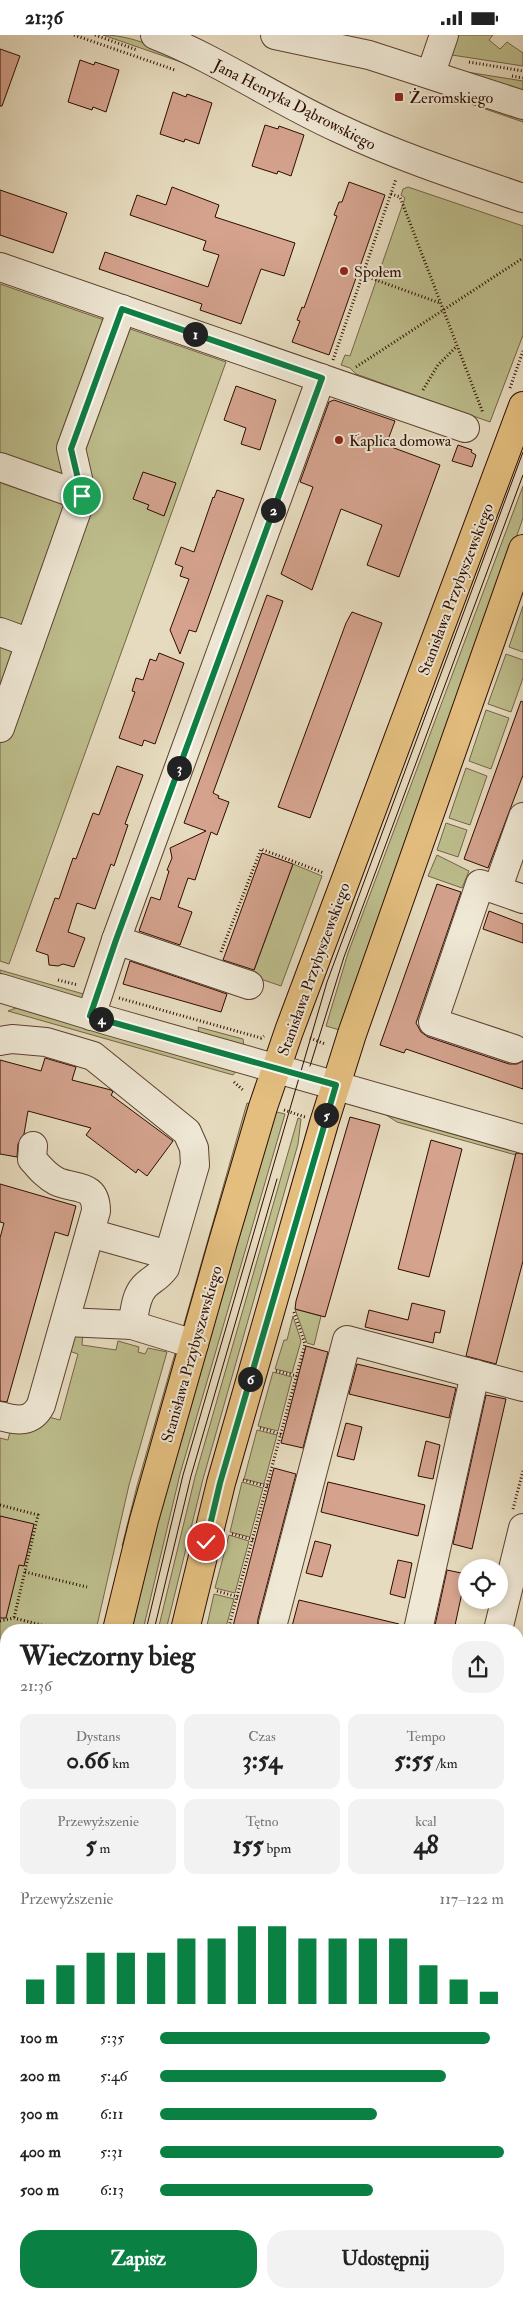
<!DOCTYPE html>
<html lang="pl">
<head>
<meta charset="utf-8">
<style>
	body { margin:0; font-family:"IM FELL Double Pica",serif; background:#f2f2f2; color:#222; height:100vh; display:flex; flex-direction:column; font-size:19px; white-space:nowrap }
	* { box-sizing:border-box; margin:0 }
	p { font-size:16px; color:#767676 }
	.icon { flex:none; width:28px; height:28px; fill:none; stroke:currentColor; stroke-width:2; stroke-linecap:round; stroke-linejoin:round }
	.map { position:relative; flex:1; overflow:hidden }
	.details { position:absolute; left:0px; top:1589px; width:524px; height:674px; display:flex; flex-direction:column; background:#fff; border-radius:20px 20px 0 0; box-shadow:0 2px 8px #0003 }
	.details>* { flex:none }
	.buttons { position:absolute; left:458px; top:1524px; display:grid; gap:10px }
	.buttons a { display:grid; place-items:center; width:50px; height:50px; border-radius:50%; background:#fff; box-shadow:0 2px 8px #0003; font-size:25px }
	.pin { position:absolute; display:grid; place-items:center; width:42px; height:42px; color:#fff; margin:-21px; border:2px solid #fff; border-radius:50%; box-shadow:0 1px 5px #0007 }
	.km { position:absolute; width:25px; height:25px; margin:-12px; border-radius:50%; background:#222; color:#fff; font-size:14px; line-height:25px; text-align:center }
	.round { display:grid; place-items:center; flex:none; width:52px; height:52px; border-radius:20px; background:#f2f2f2 }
	.overview { display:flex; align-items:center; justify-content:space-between; height:85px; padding:0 20px }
	h1 { font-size:28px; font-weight:800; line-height:38px }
	.figures { display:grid; grid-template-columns:repeat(3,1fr); gap:8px; height:85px; padding:5px 20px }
	.figures div { display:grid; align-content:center; border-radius:12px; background:#f2f2f2; text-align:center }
	.figures b { font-size:25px; font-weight:800 }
	.figures small { font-size:14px; font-weight:400 }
	.figures p { font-size:14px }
	.chart { height:140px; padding:10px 20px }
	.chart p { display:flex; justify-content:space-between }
	.chart svg { width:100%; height:90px; margin-top:5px; stroke:#0b8043; stroke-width:6 }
	.cta { display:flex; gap:10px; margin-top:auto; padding:10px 20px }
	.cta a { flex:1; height:58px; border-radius:20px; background:#0b8043; color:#fff; font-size:20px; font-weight:800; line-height:58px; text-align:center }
	.cta a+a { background:#f2f2f2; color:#222 }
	ul { padding:0 20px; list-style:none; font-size:16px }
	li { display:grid; grid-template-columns:80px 60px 1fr; align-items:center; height:38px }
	li i { height:12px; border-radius:6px; background:#0b8043 }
	.status { display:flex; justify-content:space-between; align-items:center; height:35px; padding:0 25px; background:#fff; direction:ltr }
	.status svg { height:14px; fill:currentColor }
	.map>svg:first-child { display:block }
	.green { fill:#bdbd8c; stroke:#766446 }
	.building { fill:#d4a28d; stroke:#2e0c01 }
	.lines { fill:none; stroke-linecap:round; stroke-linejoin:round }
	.minor-casing { stroke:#5c4030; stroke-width:30 }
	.major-casing { stroke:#2e0c01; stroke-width:30 }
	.path { stroke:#2e0c01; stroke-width:3; stroke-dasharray:1 2.5; stroke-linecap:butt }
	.minor { stroke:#efe8d5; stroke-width:28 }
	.major { stroke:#e3be7f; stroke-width:28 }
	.tram { stroke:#2e0c01; stroke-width:1 }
	.route-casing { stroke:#fff; stroke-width:10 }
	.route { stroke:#0b8043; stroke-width:6 }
	.poi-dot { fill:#8f2418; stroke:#efe8d5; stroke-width:2 }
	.labels { text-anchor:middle; stroke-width:4; stroke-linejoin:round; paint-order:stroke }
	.poi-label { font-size:16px; fill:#2e0c01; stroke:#efe8d5; text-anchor:start }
	.street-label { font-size:16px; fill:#2e0c01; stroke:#efe8d5 }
</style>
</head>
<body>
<div class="status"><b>21:36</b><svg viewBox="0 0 49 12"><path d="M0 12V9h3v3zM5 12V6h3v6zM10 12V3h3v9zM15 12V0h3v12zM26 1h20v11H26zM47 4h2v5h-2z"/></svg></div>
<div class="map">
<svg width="523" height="2262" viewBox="0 0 523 2262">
	<rect width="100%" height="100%" fill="#e6dbbe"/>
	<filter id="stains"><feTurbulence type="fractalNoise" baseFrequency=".004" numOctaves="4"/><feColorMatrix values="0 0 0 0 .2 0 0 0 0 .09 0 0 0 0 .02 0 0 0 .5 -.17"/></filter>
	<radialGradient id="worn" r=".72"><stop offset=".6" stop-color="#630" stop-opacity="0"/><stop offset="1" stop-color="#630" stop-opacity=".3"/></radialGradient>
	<g class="green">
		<path d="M103 0C139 0 175 22 207 36Z"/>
		<path d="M456 0H493L489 5 500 14 507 7 523 18V31L452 20Z"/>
		<path d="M454 35 523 46V58Z"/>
		<path d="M393 42 523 82V87Z"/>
		<path d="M408 152 523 191V300L490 387 356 339 350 333 341 330 345 320 350 321 405 163 401 160 403 154Z"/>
		<path d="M0 249 226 327 9 929 0 926Z"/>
		<path d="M523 451V483L343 996 326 991 348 918Z"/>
		<path d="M523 571V617L509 612Z"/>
		<path d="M506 619 523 625V643L511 677 488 669Z"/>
		<path d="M486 675 509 683 491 734 469 726Z"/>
		<path d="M466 733 487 741 470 790 449 783Z"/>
		<path d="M446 788 467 795 458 822 437 815Z"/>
		<path d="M437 820 469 836 462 853 428 841Z"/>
		<path d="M293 829 322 841 281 951 252 941Z"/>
		<path d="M0 935 87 960 80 963 0 942Z"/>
		<path d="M16 973 227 1033 236 1036 233 1040 8 976Z"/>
		<path d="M198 992 243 1004 244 1011 199 999Z"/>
		<path d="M247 1068 252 1069 185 1297 182 1296Z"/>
		<path d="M380 1076 523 1117V1122L397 1087Z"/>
		<path d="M277 1077 285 1079 180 1439 143 1595H131L156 1486 271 1085Z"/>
		<path d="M298 1083 301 1084 298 1109 203 1444 166 1595H158L195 1442Z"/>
		<path d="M295 1274 321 1281 314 1310 307 1308Z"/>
		<path d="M293 1281 301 1306 292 1338 275 1334 284 1305H287Z"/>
		<path d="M83 1297 82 1310 116 1315 118 1306 139 1312 138 1317 145 1319 148 1313 167 1317 129 1450 96 1595H6V1869L0 1867V1403L8 1405 11 1392 45 1381 60 1385 78 1319 66 1315 74 1299Z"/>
		<path d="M176 1315 180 1317 124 1512 122 1511 137 1451Z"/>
		<path d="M273 1337 292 1342 278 1396 258 1391Z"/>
		<path d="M257 1395 277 1400 264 1449 244 1444Z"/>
		<path d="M242 1447 263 1453 250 1502 230 1497Z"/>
		<path d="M229 1500 249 1506 235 1558 215 1553Z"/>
		<path d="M214 1559 234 1564 225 1595H206Z"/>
		<path d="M94 2256H185L188 2262H94Z"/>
	</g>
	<g class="building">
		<path d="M0 14 20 21 2 71H0Z"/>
		<path d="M80 25 94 30 95 27 119 35 106 77 93 72 92 75 68 67Z"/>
		<path d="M173 57 186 62 187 59 212 68 199 109 185 104 184 107 160 99Z"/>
		<path d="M265 90 278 94 279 91 304 100 291 141 278 136 277 139 252 131Z"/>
		<path d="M349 147 385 160 329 320 292 307 300 286 297 285 302 272 304 273 337 181 334 180 339 167H342Z"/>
		<path d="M172 152 219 170 215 182 295 208 284 241 261 234 241 289 200 275 202 269 99 234 105 217 208 252 219 220 203 215 206 206 130 180 137 160 166 170Z"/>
		<path d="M0 155 67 178 53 218 0 200Z"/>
		<path d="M236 351 276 365 260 415 241 409 246 393 224 385Z"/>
		<path d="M334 365 395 386 386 410 440 430 399 542 367 530 382 490 341 474 312 555 281 539 313 452 300 447 329 367Z"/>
		<path d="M458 410 472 415 471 417 476 420 472 432 452 426Z"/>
		<path d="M143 437 176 448 164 481 147 474 149 470 133 464Z"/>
		<path d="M217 455 244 464 196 597 189 595 180 619 170 595 189 544 180 541 183 532 175 529 181 512 194 517 213 462 214 463Z"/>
		<path d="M267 560 283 566 213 758 219 761 218 763 229 767 217 800 211 797 195 845 188 843 178 872 192 877 180 910 139 896 151 862 160 865 169 836 167 835 172 823 170 813 206 796 184 788Z"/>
		<path d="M352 577 382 588 310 783 278 772 346 588Z"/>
		<path d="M159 618 184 628 155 709 144 705 142 711 119 703 135 657 132 656 136 643 143 645 150 624 156 626Z"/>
		<path d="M521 666 523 667V740L488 833 464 824Z"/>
		<path d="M117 731 143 740 125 789 128 790 114 831 111 829 95 874 77 868 68 897 85 903 74 932 63 929 58 931 49 930 48 920 36 916 55 863 59 864 73 823 76 824 93 778 99 780Z"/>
		<path d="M262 818 293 829 254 935 223 925Z"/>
		<path d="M437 849 461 857 416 988 421 997 428 1002 509 1029H517L523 1026V1054L406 1014 404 1018 380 1010Z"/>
		<path d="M489 876 523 889V908L483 894Z"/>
		<path d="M130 926 227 959 221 977 123 949Z"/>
		<path d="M45 1023 76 1032 72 1045 111 1055 113 1057 111 1060 173 1106 147 1141 138 1134 136 1138 86 1100 91 1093 28 1076 24 1099 18 1109 17 1122 0 1119V1025L41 1036Z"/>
		<path d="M350 1082 380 1090 325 1282 295 1274 296 1266Z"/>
		<path d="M431 1105 462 1114 429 1242 398 1234Z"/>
		<path d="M516 1118 523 1119V1226L496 1329 466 1321Z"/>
		<path d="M0 1149 76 1171 68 1201 55 1197 7 1367 0 1366V1203L4 1188 0 1187Z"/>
		<path d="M412 1268 445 1276 440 1298 435 1297 433 1308 365 1292 369 1275 408 1285Z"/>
		<path d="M306 1311 328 1317 303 1413 281 1408Z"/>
		<path d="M357 1329 456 1353 449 1383 349 1359Z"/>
		<path d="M486 1360 506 1364 472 1514 453 1509Z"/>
		<path d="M346 1388 362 1392 354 1425 337 1421Z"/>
		<path d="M426 1406 440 1410 433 1444 418 1441Z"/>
		<path d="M274 1433 296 1439 258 1584 257 1595H232Z"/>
		<path d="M328 1447 425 1470 418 1501 321 1477Z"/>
		<path d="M0 1481 34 1489 24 1531 19 1530 6 1583H0Z"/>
		<path d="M315 1506 331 1510 322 1542 306 1538Z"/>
		<path d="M398 1525 412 1528 405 1563 390 1559Z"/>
		<path d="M447 1535 466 1539 454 1595H434Z"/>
		<path d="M299 1565 399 1589V1595H291Z"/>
	</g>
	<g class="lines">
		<g class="minor-casing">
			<g id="minor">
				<path d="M155 0C219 25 276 65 338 93 397 121 461 142 523 163"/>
				<path d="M275 0 369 20 523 70"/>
				<path d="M431 38 444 0"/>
				<path d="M0 232 465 393"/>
				<path d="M0 432 82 461"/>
				<path d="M0 597 30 608"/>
				<path d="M0 693 82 461 71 413 122 274"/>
				<path d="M502 841 523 782"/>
				<path d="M116 905 249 950"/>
				<path d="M0 953 109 986 523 1104"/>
				<path d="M91 981 116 905 321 343"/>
				<path d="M0 1006 12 1004 46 1007 93 1021 187 1097 194 1113 195 1130 165 1233C157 1244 151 1244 144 1252 135 1262 135 1277 132 1290L194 1309"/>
				<path d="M514 1014 433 987 480 849 523 864"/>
				<path d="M90 1198 168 1220"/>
				<path d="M66 1287 132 1290"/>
				<path d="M0 1381C17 1386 32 1388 41 1370L96 1176C96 1147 74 1155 56 1146 46 1141 39 1132 32 1124L33 1111"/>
				<path d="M273 1595V1588L347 1305 523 1352"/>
				<path d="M418 1595 475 1339"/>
				<path d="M498 1595 523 1493"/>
				<path d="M518 1626 523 1627"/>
				<path d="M518 1671 523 1673"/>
				<path d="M518 2019 523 2020"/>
			</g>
		</g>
		<g class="major-casing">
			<g id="major">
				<path d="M117 1595 144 1485 223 1207 263 1072 289 996 523 371"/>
				<path d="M185 1595 221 1448 324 1088 352 999 523 514"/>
				<path d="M0 1901 6 1903"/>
				<path d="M0 2255 6 2194"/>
				<path d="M74 2262V2256"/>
			</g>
		</g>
		<g class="path">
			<path d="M74 0 175 35"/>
			<path d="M95 0 137 15"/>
			<path d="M469 27 523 36"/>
			<path d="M512 41 523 43"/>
			<path d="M391 159 400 162 483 378"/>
			<path d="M362 240 440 268"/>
			<path d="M333 325 396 144"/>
			<path d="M356 332 523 223"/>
			<path d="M510 353 523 316"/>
			<path d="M423 355 438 330 457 311"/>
			<path d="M221 917 261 814 324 838"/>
			<path d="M58 945 78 950"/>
			<path d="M119 963 261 1003 264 1001"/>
			<path d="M310 1003 325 1009"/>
			<path d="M234 1047 244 1056"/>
			<path d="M284 1075 305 1082"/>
			<path d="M276 1336 297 1341"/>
			<path d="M260 1393 283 1400"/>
			<path d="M243 1445 269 1452"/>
			<path d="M0 1470 38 1480 14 1583"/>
			<path d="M513 1474 523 1436"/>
			<path d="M232 1499 255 1505"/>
			<path d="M25 1537 87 1552"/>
			<path d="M217 1556 238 1562"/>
			<path d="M0 1586 14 1583 61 1595"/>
			<path d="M228 1595 305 1309 294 1277"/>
			<path d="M0 1802 6 1783"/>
			<path d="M0 1871 6 1872"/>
			<path d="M518 1960 523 1961"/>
			<path d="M518 1993 523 1994"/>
			<path d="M518 2044 523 2046"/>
			<path d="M518 2068 523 2069"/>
			<path d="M518 2075 523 2076"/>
			<path d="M0 2124 5 2084 4 2032 6 2022"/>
			<path d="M356 2258 361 2262"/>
		</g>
		<use href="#minor" class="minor"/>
		<use href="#major" class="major"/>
		<g class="tram">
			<path d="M310 1031 344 922 523 440"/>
			<path d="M146 1595 183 1440 327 947 523 417"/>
			<path d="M154 1595 191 1441 277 1144"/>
			<path d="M38 2262 39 2256"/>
			<path d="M47 2262V2256"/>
		</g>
	</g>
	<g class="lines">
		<g class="route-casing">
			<path id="route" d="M82 461 71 414 122 274 322 343 116 905 90 981 336 1050 220 1448 206 1507"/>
		</g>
		<use href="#route" class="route"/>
	</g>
	<g class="poi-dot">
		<rect x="394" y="57" width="10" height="10" rx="2.5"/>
		<circle cx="344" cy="236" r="5"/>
		<circle cx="339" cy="405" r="5"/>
	</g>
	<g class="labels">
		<g class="poi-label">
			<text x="409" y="68">Żeromskiego</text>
			<text x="354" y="242">Społem</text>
			<text x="349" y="411">Kaplica domowa</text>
		</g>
		<g class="street-label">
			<text transform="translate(295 69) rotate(27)" y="6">Jana Henryka Dąbrowskiego</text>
			<text transform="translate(455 554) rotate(-69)" y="6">Stanisława Przybyszewskiego</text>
			<text transform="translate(313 934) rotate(-70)" y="6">Stanisława Przybyszewskiego</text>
			<text transform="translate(191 1319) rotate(-74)" y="6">Stanisława Przybyszewskiego</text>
		</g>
	</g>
	<rect width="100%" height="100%" filter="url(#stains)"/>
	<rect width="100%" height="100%" fill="url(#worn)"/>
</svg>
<div class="buttons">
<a><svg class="icon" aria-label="locate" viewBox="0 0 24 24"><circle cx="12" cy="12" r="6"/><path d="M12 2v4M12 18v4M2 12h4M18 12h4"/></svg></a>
</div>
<div class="pin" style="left:82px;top:461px;background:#1e9e55"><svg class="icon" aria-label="arrive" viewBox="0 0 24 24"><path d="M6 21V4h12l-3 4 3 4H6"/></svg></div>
<div class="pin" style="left:206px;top:1507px;background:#d93025"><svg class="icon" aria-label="check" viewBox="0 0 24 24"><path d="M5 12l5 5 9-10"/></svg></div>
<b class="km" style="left:195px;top:299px">1</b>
<b class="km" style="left:273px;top:475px">2</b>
<b class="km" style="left:179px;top:733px">3</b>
<b class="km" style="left:101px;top:984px">4</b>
<b class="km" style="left:326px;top:1080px">5</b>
<b class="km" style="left:250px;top:1344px">6</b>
<section class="details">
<div class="overview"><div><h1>Wieczorny bieg</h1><p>21:36</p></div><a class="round"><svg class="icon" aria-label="share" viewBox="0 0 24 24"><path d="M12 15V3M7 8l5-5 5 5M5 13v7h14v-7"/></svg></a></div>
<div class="figures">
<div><p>Dystans</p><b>0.66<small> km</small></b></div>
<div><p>Czas</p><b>3:54</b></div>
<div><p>Tempo</p><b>5:55<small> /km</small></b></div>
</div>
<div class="figures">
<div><p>Przewyższenie</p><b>5<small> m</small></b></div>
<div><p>Tętno</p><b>155<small> bpm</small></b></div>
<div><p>kcal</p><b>48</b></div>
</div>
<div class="chart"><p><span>Przewyższenie</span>117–122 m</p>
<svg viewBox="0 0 160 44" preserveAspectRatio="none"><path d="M5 44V32M15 44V25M25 44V19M35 44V19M45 44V19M55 44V12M65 44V12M75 44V6M85 44V6M95 44V12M105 44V12M115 44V12M125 44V12M135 44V25M145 44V32M155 44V38"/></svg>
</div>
<ul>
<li><b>100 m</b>5:35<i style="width:96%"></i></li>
<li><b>200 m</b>5:46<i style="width:83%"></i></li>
<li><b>300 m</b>6:11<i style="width:63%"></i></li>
<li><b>400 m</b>5:31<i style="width:100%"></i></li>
<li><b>500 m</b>6:13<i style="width:62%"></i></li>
</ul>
<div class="cta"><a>Zapisz</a><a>Udostępnij</a></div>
</section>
</div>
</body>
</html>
